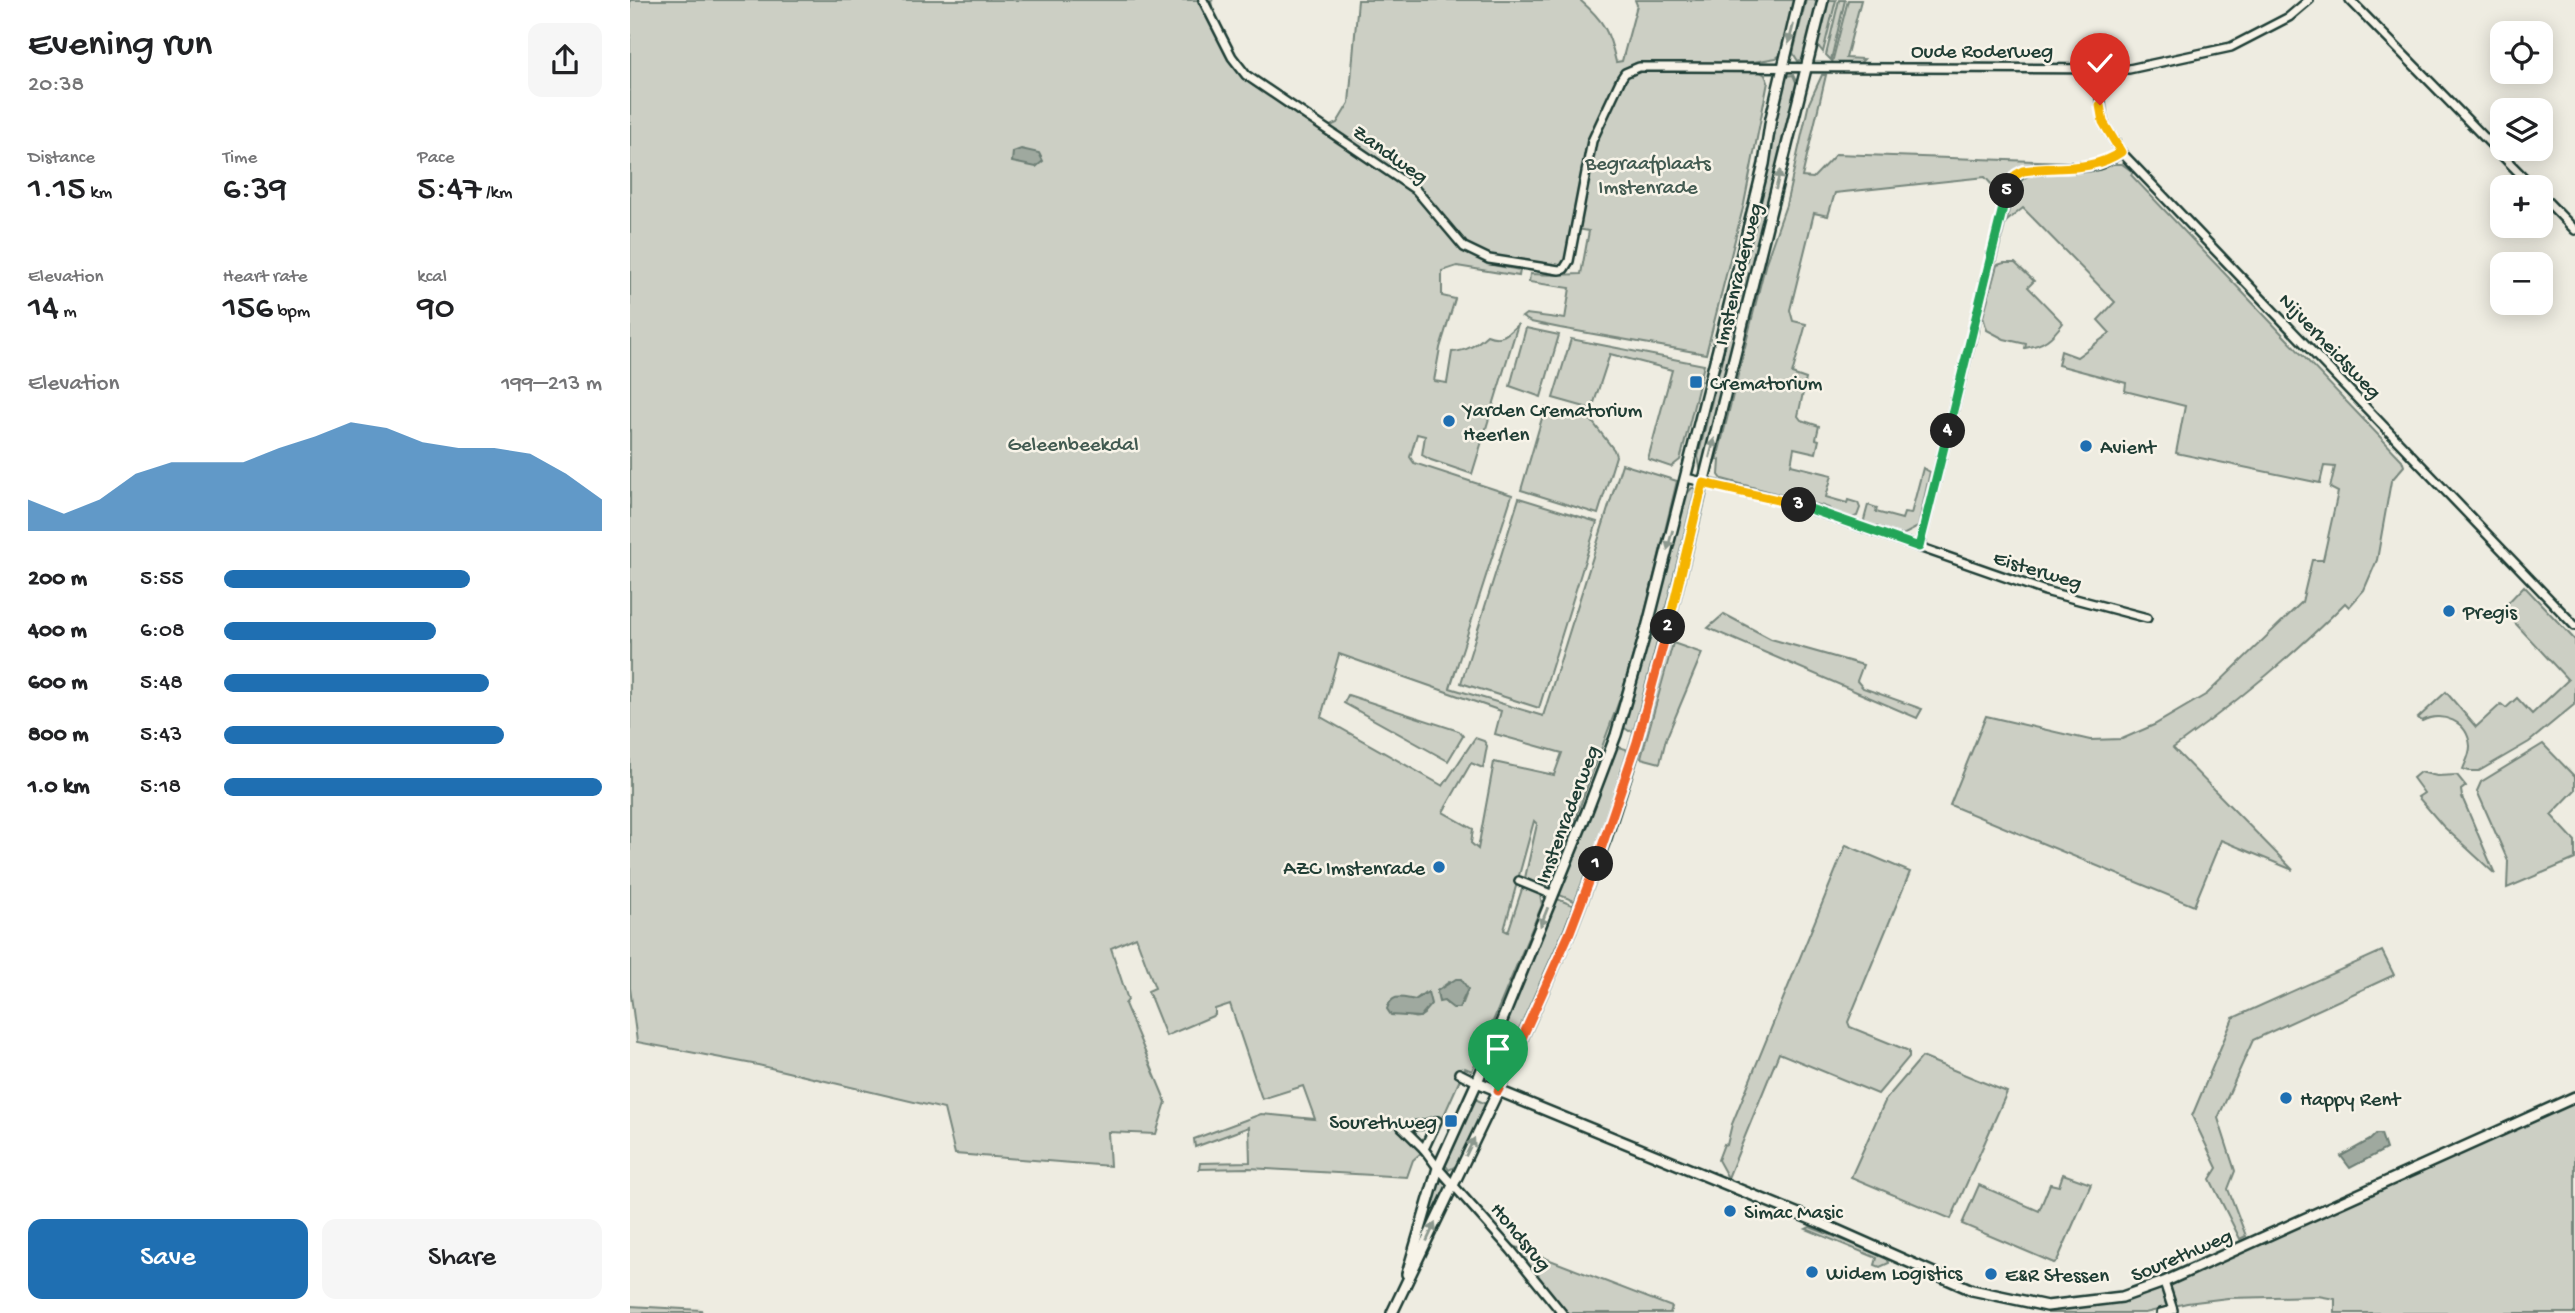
<!DOCTYPE html>
<html lang="en">
<head>
<meta charset="utf-8">
<style>
	body { margin:0; font-family:"Gochi Hand",sans-serif; background:#f6f6f6; color:#202124; height:100vh; display:flex; flex-direction:column; font-size:26px; white-space:nowrap }
	* { box-sizing:border-box; margin:0 }
	p { font-size:23px; color:#757577 }
	.icon { flex:none; width:38px; height:38px; fill:none; stroke:currentColor; stroke-width:2; stroke-linecap:round; stroke-linejoin:round }
	.map { position:relative; flex:1; overflow:hidden }
	.details { display:flex; flex-direction:column; background:#fff; width:630px }
	.details>* { flex:none }
	.tools { position:absolute; left:1860px; top:21px; display:grid; gap:14px }
	.tools a { display:grid; place-items:center; width:63px; height:63px; border-radius:14px; background:#fff; box-shadow:0 4px 18px #0003; font-size:35px }
	.pin { position:absolute; display:grid; place-items:center; width:60px; height:60px; color:#fff; margin:-72px -30px; border-radius:50% 50% 50% 0; rotate:-45deg; box-shadow:0 0 7px #0007 }
	.pin .icon { rotate:45deg }
	.km { position:absolute; width:35px; height:35px; margin:-18px; border-radius:50%; background:#222; color:#fff; font-size:19px; line-height:35px; text-align:center }
	.round { display:grid; place-items:center; flex:none; width:74px; height:74px; border-radius:14px; background:#f6f6f6 }
	.headline { display:flex; align-items:center; justify-content:space-between; height:119px; padding:0 28px }
	h1 { font-size:38px; font-weight:600; line-height:52px }
	.metrics { display:grid; grid-template-columns:repeat(3,1fr); gap:10px; height:119px; padding:7px 28px }
	.metrics div { display:grid; align-content:center }
	.metrics b { font-size:35px; font-weight:600 }
	.metrics small { font-size:19px; font-weight:400 }
	.metrics p { font-size:19px }
	.chart { height:196px; padding:14px 28px }
	.chart p { display:flex; justify-content:space-between }
	.chart svg { width:100%; height:126px; margin-top:7px; fill:#1f6fb2; opacity:.7 }
	.cta { display:flex; gap:14px; margin-top:auto; padding:14px 28px }
	.cta a { flex:1; height:80px; border-radius:14px; background:#1f6fb2; color:#fff; font-size:28px; font-weight:600; line-height:80px; text-align:center }
	.cta a+a { background:#f6f6f6; color:#202124 }
	ul { padding:0 28px; list-style:none; font-size:23px }
	li { display:grid; grid-template-columns:112px 84px 1fr; align-items:center; height:52px }
	li i { height:18px; border-radius:9px; background:#1f6fb2 }
	main { display:flex; flex:1; min-height:0 }
	.map>svg:first-child { display:block }
	.green { fill:#cccfc4; stroke:#76867c; stroke-width:2; fill-rule:evenodd }
	.water { fill:#9fa99f; stroke:#6c7e74; stroke-width:2 }
	.lines { fill:none; stroke-linecap:round; stroke-linejoin:round }
	.minor-casing { stroke:#1f3d34; stroke-width:12 }
	.tertiary-casing { stroke:#1f3d34; stroke-width:14 }
	.minor { stroke:#f7f3e8; stroke-width:7 }
	.tertiary { stroke:#f7f3e8; stroke-width:9 }
	.oneway { fill:#8b988e }
	.split-1-casing { stroke:#fff; stroke-width:14 }
	.split-2-casing { stroke:#fff; stroke-width:14 }
	.split-3-casing { stroke:#fff; stroke-width:14 }
	.split-4-casing { stroke:#fff; stroke-width:14 }
	.split-5-casing { stroke:#fff; stroke-width:14 }
	.split-6-casing { stroke:#fff; stroke-width:14 }
	.split-1 { stroke:#f0652b; stroke-width:9 }
	.split-2 { stroke:#f0652b; stroke-width:9 }
	.split-3 { stroke:#f5b400; stroke-width:9 }
	.split-4 { stroke:#22a559; stroke-width:9 }
	.split-5 { stroke:#22a559; stroke-width:9 }
	.split-6 { stroke:#f5b400; stroke-width:9 }
	.poi-dot { fill:#1f6fb2; stroke:#f7f3e8; stroke-width:2.5 }
	.labels { text-anchor:middle; stroke-width:5; stroke-linejoin:round; paint-order:stroke }
	.street-label { font-size:21px; fill:#1f3d34; stroke:#f7f3e8 }
	.park-label { font-size:21px; fill:#425a51; stroke:#f7f3e8 }
	.poi-label { font-size:21px; fill:#1f3d34; stroke:#f7f3e8; text-anchor:start }
</style>
</head>
<body>
<main>
<section class="details">
<div class="headline"><div><h1>Evening run</h1><p>20:38</p></div><a class="round"><svg class="icon" aria-label="share" viewBox="0 0 24 24"><path d="M12 15V3M7 8l5-5 5 5M5 13v7h14v-7"/></svg></a></div>
<div class="metrics">
<div><p>Distance</p><b>1.15<small> km</small></b></div>
<div><p>Time</p><b>6:39</b></div>
<div><p>Pace</p><b>5:47<small> /km</small></b></div>
</div>
<div class="metrics">
<div><p>Elevation</p><b>14<small> m</small></b></div>
<div><p>Heart rate</p><b>156<small> bpm</small></b></div>
<div><p>kcal</p><b>90</b></div>
</div>
<div class="chart"><p><span>Elevation</span>199–213 m</p>
<svg viewBox="0 0 160 44" preserveAspectRatio="none"><path d="M0 44V33L10 38L20 33L30 24L40 20L50 20L60 20L70 15L80 11L90 6L100 8L110 13L120 15L130 15L140 17L150 24L160 33V44z"/></svg>
</div>
<ul>
<li><b>200 m</b>5:55<i style="width:65%"></i></li>
<li><b>400 m</b>6:08<i style="width:56%"></i></li>
<li><b>600 m</b>5:48<i style="width:70%"></i></li>
<li><b>800 m</b>5:43<i style="width:74%"></i></li>
<li><b>1.0 km</b>5:18<i style="width:100%"></i></li>
</ul>
<div class="cta"><a>Save</a><a>Share</a></div>
</section>
<div class="map">
<svg width="1945" height="1313" viewBox="0 0 1945 1313">
	<rect width="100%" height="100%" fill="#eeece1"/>
	<filter id="ink" filterUnits="userSpaceOnUse"><feTurbulence type="fractalNoise" baseFrequency=".0143" numOctaves="2"/><feDisplacementMap in="SourceGraphic" scale="14" xChannelSelector="R" yChannelSelector="G"/><feConvolveMatrix kernelMatrix="1 2 1 2 8 2 1 2 1" color-interpolation-filters="sRGB"/></filter>
	<g filter="url(#ink)">
		<g class="green">
			<path d="M0 0H583L581 1 584 17 597 44 617 72 698 127 707 123 719 103 728 0H950C974 21 979 31 986 62L992 61 1007 5 1005 0H1166L1153 53 1146 58 1118 63H1006L991 72 960 139 935 264 929 268 885 265 832 248 857 264 890 270 889 276 827 266 812 271V296L825 299 810 348 804 381 817 383 822 352C837 351 846 345 857 335 871 341 878 334 888 324L842 474 801 460 792 455 795 436 787 434 780 457 784 463 882 495 820 688 913 716 992 464 1047 481 1014 617 992 693 923 879 914 887 895 878 907 824 904 821 874 930 878 932 892 889 896 888 910 894 912 905 842 1071 835 1068 811 1122 799 1120 778 1137 787 1146 791 1153 783 1160 777 1177 619 1168 569 1169 570 1163 620 1162 619 1127 565 1147 564 1139 631 1114 685 1119 673 1086 632 1099 600 1004 585 1009V1015L536 1036 518 991 525 988 506 937 481 948 498 1000 495 1004 536 1102 526 1134 478 1132 480 1166 325 1154 314 1109 128 1065 7 1042 0 988ZM709 654 871 711 865 734 932 753 924 775 864 762 848 849 841 843 843 829 813 812 841 763 853 768 857 746 854 741 845 738 813 786 691 717ZM819 982 836 995 833 1003 817 1004 814 1001H809L807 991ZM794 993V1014C787 1020 781 1017 773 1014L779 999 785 1000Z"/>
			<path d="M1176 0H1190L1176 58 1168 61 1163 53Z"/>
			<path d="M1195 0H1206L1193 52 1185 42Z"/>
			<path d="M1209 0H1215L1201 60 1196 55Z"/>
			<path d="M1218 0H1231L1216 58 1234 59 1230 63H1202Z"/>
			<path d="M1015 70H1127L1135 75 1138 82 1114 204 1076 354 930 328 901 322 892 317 896 314 935 319 940 288 899 282 900 274C918 275 934 275 951 274L959 231 947 229 962 147 996 76Z"/>
			<path d="M1163 75 1167 84 1135 212 1129 250 1073 471 1071 472 1068 457 1099 331 1105 292 1155 76Z"/>
			<path d="M1192 75H1196L1172 177 1183 178 1206 154 1436 162C1401 164 1384 157 1370 194L1355 177 1205 193 1198 216 1184 213 1160 310 1163 321 1176 324 1162 374 1176 379 1168 416 1171 420 1189 426 1186 439 1189 440 1186 453 1164 448 1161 465 1202 475 1196 497 1217 503 1218 500 1228 503 1230 508 1227 516 1220 519 1202 512 1199 508 1193 506 1092 479 1089 475 1090 460 1087 459 1136 262 1156 205 1179 103Z"/>
			<path d="M1480 164H1492L1503 172 1501 175 1772 460 1774 466 1761 481 1747 560 1734 590 1719 607 1715 603C1662 657 1604 704 1543 748L1663 870 1591 840 1564 906 1320 805 1356 716 1460 740 1492 739 1524 725 1577 694 1672 602 1682 560H1693L1708 492 1700 488 1705 467 1694 466 1690 483 1546 453 1555 406 1495 391 1496 383 1428 365 1431 351 1447 357 1480 333 1468 320 1485 302 1393 208 1377 221 1381 191 1397 175 1471 169Z"/>
			<path d="M1374 263H1385L1404 281 1398 287 1433 323C1422 338 1414 345 1395 348L1396 344 1374 339 1357 330 1353 317 1367 265Z"/>
			<path d="M896 328 929 335 911 397 880 386Z"/>
			<path d="M941 339 1074 365 1052 453 1050 460 1041 467 1018 459 1042 370 980 354 962 409 923 398Z"/>
			<path d="M915 408 961 420 984 450 986 456 968 514 891 490Z"/>
			<path d="M1293 468 1300 472 1288 527 1271 536 1236 525 1234 520 1238 505 1247 508 1246 512 1272 519 1274 513 1281 514Z"/>
			<path d="M1062 488H1067L1069 491 1035 627 1022 623 1054 497Z"/>
			<path d="M889 498 967 522 909 708 831 683Z"/>
			<path d="M1894 586 1945 640V704L1899 742 1849 771H1839L1833 769C1836 761 1840 755 1840 746 1838 721 1812 711 1792 721L1788 718 1816 692 1846 727 1871 704 1876 708 1887 698 1902 714 1938 680 1872 609Z"/>
			<path d="M1094 614 1141 639 1233 665 1227 681 1233 688 1292 709 1287 718 1078 628Z"/>
			<path d="M1021 627 1034 631 1006 730 999 731 993 727 992 722Z"/>
			<path d="M1043 643 1072 653 1036 739 1030 763 1011 758Z"/>
			<path d="M718 695 829 731 833 736 818 761 714 703Z"/>
			<path d="M1913 744 1945 777V790L1921 815 1945 841V859L1877 888 1878 861 1847 791 1851 782Z"/>
			<path d="M988 747 996 749 1000 758 949 903 927 894 985 749Z"/>
			<path d="M1790 772 1807 776 1827 775 1836 786 1831 790 1832 797 1865 874 1813 826 1788 797 1794 793 1783 778Z"/>
			<path d="M1216 845 1280 872 1218 1022 1220 1027 1279 1051V1057L1248 1094 1149 1053 1098 1178 1088 1160 1094 1144 1097 1145 1102 1124Z"/>
			<path d="M925 898 947 907 869 1081 864 1080 860 1069 861 1060 898 972 908 938Z"/>
			<path d="M1752 951 1764 975 1623 1040 1588 1118 1605 1171 1598 1189 1616 1236 1610 1239 1580 1179 1587 1168 1562 1116 1603 1018Z"/>
			<path d="M1292 1057 1377 1092 1321 1219 1221 1177 1256 1099Z"/>
			<path d="M843 1098 858 1105 829 1164 819 1170 814 1163Z"/>
			<path d="M1945 1102V1313H1705V1299L1688 1296 1598 1298 1557 1303 1515 1313H1418L1417 1306 1492 1297 1607 1253Z"/>
			<path d="M1433 1174 1461 1184 1427 1261 1424 1263 1332 1224 1349 1185 1409 1211 1420 1184 1429 1186Z"/>
			<path d="M814 1180 817 1187 790 1243 809 1181Z"/>
			<path d="M1180 1227 1257 1257 1259 1263 1250 1267 1245 1265 1247 1258 1176 1229Z"/>
			<path d="M881 1245 1042 1307 1040 1313H938Z"/>
			<path d="M0 1306 71 1310 72 1313H0Z"/>
		</g>
		<g class="water">
			<path d="M391 149 409 153 413 161 406 167 382 162 383 152Z"/>
			<path d="M826 979H831L838 989 829 1008H823L814 1001 809 1002 807 991Z"/>
			<path d="M798 992 801 1004 790 1017 761 1015 757 1009C762 992 773 998 785 1000Z"/>
			<path d="M1746 1134H1751L1756 1149 1720 1168 1711 1156 1740 1140Z"/>
		</g>
		<g class="lines">
			<g class="minor-casing">
				<g id="minor">
					<path d="M573 0 602 57 616 75 786 190 834 247 859 259 929 270 934 269 939 261 962 141 991 79 995 73 1009 67H1045L1499 69 1601 47 1659 17 1679 0"/>
					<path d="M1720 0 1903 187"/>
					<path d="M1467 70 1473 122 1491 152 1945 626"/>
					<path d="M1911 195 1945 230"/>
					<path d="M1056 478 1163 503 1415 591 1517 618"/>
					<path d="M1289 547 1380 183C1398 160 1435 170 1461 166 1473 165 1481 159 1491 152"/>
					<path d="M889 881 923 895"/>
					<path d="M829 1073 847 1082"/>
					<path d="M772 1127 794 1149 808 1168 881 1250 932 1313"/>
					<path d="M772 1127 792 1125 807 1121"/>
					<path d="M794 1149 807 1121"/>
					<path d="M1531 1313 1543 1310 1534 1282"/>
				</g>
			</g>
			<g class="tertiary-casing">
				<g id="tertiary">
					<path d="M847 1082 1193 1224 1342 1290 1417 1306 1492 1297 1534 1282 1945 1097"/>
					<path d="M777 1274 808 1168 847 1082 956 814 986 735 1018 624 1103 290 1134 164 1141 118 1169 0"/>
					<path d="M762 1313 868 1091 940 931 976 838 1007 742 1037 629 1193 0"/>
				</g>
			</g>
			<use href="#minor" class="minor"/>
			<use href="#tertiary" class="tertiary"/>
		</g>
		<defs><path id="oneway-solid" d="M-6-.8H1V-3.2L6.5 0L1 3.2V.8H-6Z" transform="scale(1.75)"/></defs>
		<g class="oneway">
			<use href="#oneway-solid" transform="translate(1161 34) rotate(104)"/>
			<use href="#oneway-solid" transform="translate(1148 180) rotate(-76)"/>
			<use href="#oneway-solid" transform="translate(1082 448) rotate(-76)"/>
			<use href="#oneway-solid" transform="translate(1040 540) rotate(105)"/>
			<use href="#oneway-solid" transform="translate(914 917) rotate(112)"/>
			<use href="#oneway-solid" transform="translate(840 1147) rotate(-64)"/>
			<use href="#oneway-solid" transform="translate(801 1232) rotate(-65)"/>
		</g>
	</g>
	<g class="lines" filter="url(#ink)">
		<g class="split-1-casing">
			<path id="split-1" d="M868 1091 940 932 966 864"/>
		</g>
		<g class="split-2-casing">
			<path id="split-2" d="M966 864 1007 742 1038 627"/>
		</g>
		<g class="split-3-casing">
			<path id="split-3" d="M1038 627 1073 483 1169 505"/>
		</g>
		<g class="split-4-casing">
			<path id="split-4" d="M1169 505 1289 547 1318 431"/>
		</g>
		<g class="split-5-casing">
			<path id="split-5" d="M1318 431 1377 191"/>
		</g>
		<g class="split-6-casing">
			<path id="split-6" d="M1377 191 1386 175 1393 171C1428 165 1460 173 1491 152L1473 122 1470 105"/>
		</g>
		<use href="#split-1" class="split-1"/>
		<use href="#split-2" class="split-2"/>
		<use href="#split-3" class="split-3"/>
		<use href="#split-4" class="split-4"/>
		<use href="#split-5" class="split-5"/>
		<use href="#split-6" class="split-6"/>
	</g>
	<g class="poi-dot">
		<rect x="1059" y="375" width="14" height="14" rx="3.5"/>
		<circle cx="819" cy="421" r="7"/>
		<circle cx="1456" cy="446" r="7"/>
		<circle cx="1819" cy="611" r="7"/>
		<circle cx="809" cy="867" r="7"/>
		<circle cx="1656" cy="1098" r="7"/>
		<rect x="814" y="1114" width="14" height="14" rx="3.5"/>
		<circle cx="1100" cy="1211" r="7"/>
		<circle cx="1182" cy="1272" r="7"/>
		<circle cx="1361" cy="1274" r="7"/>
	</g>
	<g class="labels">
		<g class="street-label">
			<text x="1352" y="57">Oude Roderweg</text>
			<text transform="translate(761 153) rotate(35)" y="7">Zandweg</text>
			<text transform="translate(1107 274) rotate(-76)" y="7">Imstenraderweg</text>
			<text transform="translate(1701 345) rotate(46)" y="7">Nijverheidsweg</text>
			<text transform="translate(1408 569) rotate(17)" y="7">Eisterweg</text>
			<text transform="translate(936 814) rotate(-69)" y="7">Imstenraderweg</text>
			<text transform="translate(892 1236) rotate(50)" y="7">Hondsrug</text>
			<text transform="translate(1551 1254) rotate(-23)" y="7">Sourethweg</text>
		</g>
		<g class="park-label">
			<text x="1018" y="169">Begraafplaats<tspan x="1018" dy="24">Imstenrade</tspan></text>
			<text x="443" y="450">Geleenbeekdal</text>
		</g>
		<g class="poi-label">
			<text x="1080" y="389">Crematorium</text>
			<text x="833" y="416">Yarden Crematorium<tspan x="833" dy="24">Heerlen</tspan></text>
			<text x="1470" y="453">Avient</text>
			<text x="1833" y="618">Pregis</text>
			<text x="795" y="874" text-anchor="end">AZC Imstenrade</text>
			<text x="1670" y="1105">Happy Rent</text>
			<text x="807" y="1128" text-anchor="end">Sourethweg</text>
			<text x="1114" y="1218">Simac Masic</text>
			<text x="1196" y="1279">Widem Logistics</text>
			<text x="1375" y="1281">E&amp;R Stessen</text>
		</g>
	</g>
</svg>
<div class="tools">
<a><svg class="icon" aria-label="locate" viewBox="0 0 24 24"><circle cx="12" cy="12" r="6"/><path d="M12 2v4M12 18v4M2 12h4M18 12h4"/></svg></a>
<a><svg class="icon" aria-label="layers" viewBox="0 0 24 24"><path d="M12 4l9 5-9 5-9-5zM3 14l9 5 9-5"/></svg></a>
<a>+</a>
<a>−</a>
</div>
<div class="pin" style="left:868px;top:1091px;background:#1e9e55"><svg class="icon" aria-label="arrive" viewBox="0 0 24 24"><path d="M6 21V4h12l-3 4 3 4H6"/></svg></div>
<div class="pin" style="left:1470px;top:105px;background:#d93025"><svg class="icon" aria-label="check" viewBox="0 0 24 24"><path d="M5 12l5 5 9-10"/></svg></div>
<b class="km" style="left:966px;top:864px">1</b>
<b class="km" style="left:1038px;top:627px">2</b>
<b class="km" style="left:1169px;top:505px">3</b>
<b class="km" style="left:1318px;top:431px">4</b>
<b class="km" style="left:1377px;top:191px">5</b>
</div>
</main>
</body>
</html>
